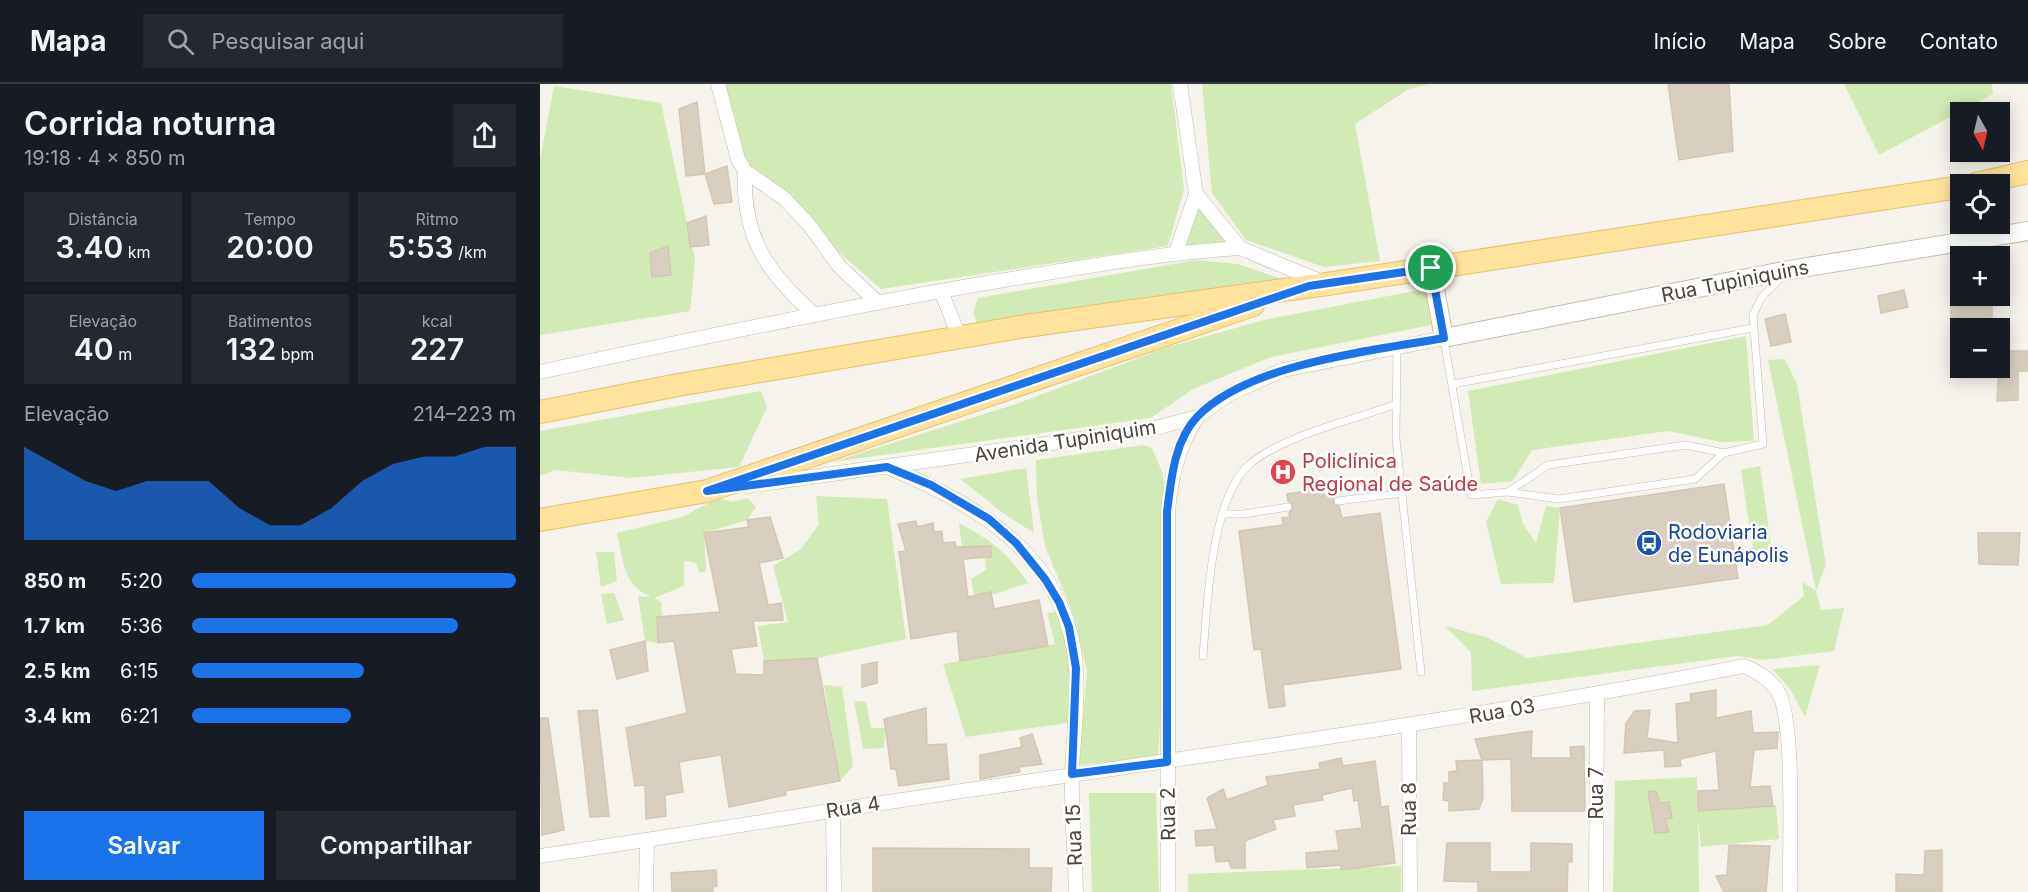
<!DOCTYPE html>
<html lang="pt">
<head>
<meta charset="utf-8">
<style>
	body { margin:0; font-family:Inter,sans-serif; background:#242831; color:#f1f3f6; height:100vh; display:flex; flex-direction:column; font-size:22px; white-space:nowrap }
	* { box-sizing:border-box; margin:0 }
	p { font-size:20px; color:#9ea1a6 }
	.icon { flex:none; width:33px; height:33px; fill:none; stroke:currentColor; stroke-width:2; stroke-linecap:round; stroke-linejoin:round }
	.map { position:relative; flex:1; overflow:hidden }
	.side { display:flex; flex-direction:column; background:#171b24; width:540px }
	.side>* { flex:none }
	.needle { width:39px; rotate:172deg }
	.buttons { position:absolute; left:1410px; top:18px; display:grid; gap:12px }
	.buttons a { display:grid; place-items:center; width:60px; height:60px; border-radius:0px; background:#171b24; box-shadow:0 3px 15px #0003; font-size:30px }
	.pin { position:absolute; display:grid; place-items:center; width:51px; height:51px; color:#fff; margin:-26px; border:3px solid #fff; border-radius:50%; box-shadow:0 2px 6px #0007 }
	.round { display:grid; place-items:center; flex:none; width:63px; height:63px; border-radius:0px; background:#242831 }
	.overview { display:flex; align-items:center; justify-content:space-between; height:102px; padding:0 24px }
	h1 { font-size:33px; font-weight:600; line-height:45px }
	.metrics { display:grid; grid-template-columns:repeat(3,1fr); gap:9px; height:102px; padding:6px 24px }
	.metrics div { display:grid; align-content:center; border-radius:0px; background:#242831; text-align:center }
	.metrics b { font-size:30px; font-weight:600 }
	.metrics small { font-size:16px; font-weight:400 }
	.metrics p { font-size:16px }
	.chart { height:168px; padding:12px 24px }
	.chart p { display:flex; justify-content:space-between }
	.chart svg { width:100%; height:108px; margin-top:6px; fill:#1a73e8; opacity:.7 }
	.button { display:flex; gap:12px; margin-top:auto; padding:12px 24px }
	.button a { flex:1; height:69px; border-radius:0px; background:#1a73e8; color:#fff; font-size:24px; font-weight:600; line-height:69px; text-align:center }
	.button a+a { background:#242831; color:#f1f3f6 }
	ul { padding:0 24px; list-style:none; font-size:20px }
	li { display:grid; grid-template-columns:96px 72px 1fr; align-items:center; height:45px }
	li i { height:15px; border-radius:8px; background:#1a73e8 }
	header { display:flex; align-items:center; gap:36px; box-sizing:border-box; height:84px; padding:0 30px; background:#171b24; border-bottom:2px solid #363941 }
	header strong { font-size:28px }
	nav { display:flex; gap:33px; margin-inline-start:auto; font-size:21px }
	.search { width:420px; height:54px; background:#242831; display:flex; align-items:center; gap:15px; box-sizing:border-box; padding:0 21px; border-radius:0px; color:#9ea1a6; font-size:22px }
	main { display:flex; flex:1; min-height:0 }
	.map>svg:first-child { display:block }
	.green { fill:#d2eab5 }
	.building { fill:#d8cfc1; stroke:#d3c7b4; stroke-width:1.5 }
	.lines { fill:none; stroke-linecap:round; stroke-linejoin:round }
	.service-casing { stroke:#c2bbae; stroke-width:8 }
	.minor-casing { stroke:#c2bbae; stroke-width:15 }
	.tertiary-casing { stroke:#c2bbae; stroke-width:20 }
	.primary-casing { stroke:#e6c16a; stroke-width:24 }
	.service { stroke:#fff; stroke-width:7 }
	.minor { stroke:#fff; stroke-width:14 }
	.tertiary { stroke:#fff; stroke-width:18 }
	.primary { stroke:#ffe39c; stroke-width:22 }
	.route-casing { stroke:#fff; stroke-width:12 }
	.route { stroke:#1a73e8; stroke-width:8 }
	.labels { text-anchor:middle; stroke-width:5; stroke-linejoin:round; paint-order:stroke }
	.street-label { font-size:20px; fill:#4b4439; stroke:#fff }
	.health-label { font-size:20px; fill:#be3a42; stroke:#fff; text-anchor:start }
	.transit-label { font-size:20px; fill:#164399; stroke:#fff; text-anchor:start }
</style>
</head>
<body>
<header>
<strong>Mapa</strong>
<div class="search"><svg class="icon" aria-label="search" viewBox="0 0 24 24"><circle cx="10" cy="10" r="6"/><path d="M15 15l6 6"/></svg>Pesquisar aqui</div>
<nav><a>Início</a><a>Mapa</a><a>Sobre</a><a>Contato</a></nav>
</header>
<main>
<section class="side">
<div class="overview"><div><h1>Corrida noturna</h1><p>19:18 · 4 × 850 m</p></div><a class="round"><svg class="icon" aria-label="share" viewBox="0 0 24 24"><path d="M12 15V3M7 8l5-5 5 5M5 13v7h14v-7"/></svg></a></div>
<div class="metrics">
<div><p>Distância</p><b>3.40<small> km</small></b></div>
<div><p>Tempo</p><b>20:00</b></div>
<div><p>Ritmo</p><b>5:53<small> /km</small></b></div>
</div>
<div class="metrics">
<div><p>Elevação</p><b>40<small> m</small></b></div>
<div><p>Batimentos</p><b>132<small> bpm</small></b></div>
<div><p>kcal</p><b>227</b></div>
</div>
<div class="chart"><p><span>Elevação</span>214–223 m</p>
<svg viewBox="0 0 160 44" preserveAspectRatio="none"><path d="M0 44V6L10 13L20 20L30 24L40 20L50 20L60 20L70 31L80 38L90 38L100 31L110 20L120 13L130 10L140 10L150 6L160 6V44z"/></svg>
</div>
<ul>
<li><b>850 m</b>5:20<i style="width:100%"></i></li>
<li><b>1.7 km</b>5:36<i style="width:82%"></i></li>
<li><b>2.5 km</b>6:15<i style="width:53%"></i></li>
<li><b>3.4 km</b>6:21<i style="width:49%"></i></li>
</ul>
<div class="button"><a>Salvar</a><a>Compartilhar</a></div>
</section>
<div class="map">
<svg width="1488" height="808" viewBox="0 0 1488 808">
	<rect width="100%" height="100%" fill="#f6f3ec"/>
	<g class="green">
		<path d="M181 0H631L644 105 628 162 341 205 205 87Z"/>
		<path d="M662 0H890L869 5 815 40 840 177 784 183 706 156 672 109Z"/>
		<path d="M1304 0H1452L1453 10 1339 71Z"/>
		<path d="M14 2 121 19 155 176 150 227 0 251V76Z"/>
		<path d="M656 110 700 164 636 168Z"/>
		<path d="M656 176 698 180 753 199 440 246 433 229 438 214Z"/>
		<path d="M885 205 891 241 731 273 653 305 611 334 292 378 473 321 625 264 724 236Z"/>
		<path d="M1206 252 1214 357 1181 358 1128 347 992 366 973 397 941 400 928 307Z"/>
		<path d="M1245 275 1257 300 1286 481 1276 507 1281 526 1304 524 1294 567 1223 576 1198 572 932 607 931 568 905 542 946 553 987 574 1228 541 1264 512 1262 498 1276 507 1228 276Z"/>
		<path d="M221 307 227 323 199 383 91 394 15 386 0 392V347Z"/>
		<path d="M604 361 612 364 623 390 629 470 618 674 539 681 547 587 532 527 505 462 497 414 496 376Z"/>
		<path d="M1220 382 1233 475 1213 467 1201 386Z"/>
		<path d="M486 384 494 449 463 429 420 395Z"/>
		<path d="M276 412 347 415 366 555 277 574 224 577 218 542 248 538 233 482 261 465 279 440Z"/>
		<path d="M178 414 191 418 207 414 216 423 207 436 164 449 166 487 160 489 156 479 144 477V502L114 514 121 518 122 533 117 534 118 559 105 557 98 512 111 513C83 502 83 475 77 449L142 433Z"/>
		<path d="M958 415 978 421 983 440 996 459 1006 422 1020 424 1014 499 961 500 946 438Z"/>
		<path d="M419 439C451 456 467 468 488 499L455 510H434L431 495 446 486 445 472 436 463H422Z"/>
		<path d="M56 468H74L77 497 61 503Z"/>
		<path d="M74 509 84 536 67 540 61 510Z"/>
		<path d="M516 528C532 574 531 592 528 639L426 653 403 580 515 560 507 529Z"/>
		<path d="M1280 581 1265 633 1251 606 1232 585Z"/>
		<path d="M284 601 302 603 313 682 300 697Z"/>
		<path d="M314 617 326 618 331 644H345L344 664 323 665Z"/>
		<path d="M1157 693 1158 727 1236 721 1239 755 1161 763 1158 734 1159 808H1073L1075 697Z"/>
		<path d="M549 709H616L619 808H552Z"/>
		<path d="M861 782V808H648V790Z"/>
	</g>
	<g class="building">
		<path d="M1128 0H1189L1193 67 1139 76Z"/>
		<path d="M157 18 165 90 146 92 139 25Z"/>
		<path d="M187 82 192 118 174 120 165 90Z"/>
		<path d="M166 132 169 161 150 163 147 139Z"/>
		<path d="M128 162 131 191 112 193 110 169Z"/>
		<path d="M1364 206 1368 223 1341 229 1338 212Z"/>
		<rect x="1411" y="222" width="41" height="22"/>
		<path d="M1245 230 1251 258 1231 262 1225 235Z"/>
		<path d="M1460 267H1488V287H1478V316L1457 317Z"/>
		<path d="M1184 400 1198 494 1034 518 1020 424Z"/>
		<path d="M797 403 798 411 793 418 799 422 802 434 840 429 861 585 743 601 745 622 729 624 721 565 714 566 699 447 743 441 742 434 750 433 749 429 753 424 752 419 748 417 747 410Z"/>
		<path d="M230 433 243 474 219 479 228 521 241 519 243 536 213 537 217 562 191 565 196 590 224 591V577L277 574 300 697 245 707 246 711 189 723 181 671 155 675 139 678 143 708 125 711 126 732 106 735 105 701 95 702 86 644 147 629 134 557 118 559 117 533 180 528 164 449 209 443 207 436Z"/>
		<path d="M376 437 377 443 393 439 394 448 402 447 403 459 415 458 416 463 451 462V473L423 475 428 513 451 508 454 525 499 516 508 562 420 577 417 547 371 555 359 468 366 467 358 440Z"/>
		<path d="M1438 449H1480L1478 481 1439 480Z"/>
		<path d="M105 557 108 587 77 595 70 566Z"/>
		<path d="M337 578V599L322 603V581Z"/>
		<path d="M1176 606V634L1211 627 1213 649 1238 648 1237 664 1214 666 1210 703 1230 702 1233 722 1158 727V707L1179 706 1176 667 1140 675 1141 682 1125 683 1124 666 1084 669 1086 639 1095 627 1110 626 1107 654 1138 659 1136 620 1151 618 1150 610Z"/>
		<path d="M386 624 387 661 406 660 409 695 359 702 356 685H351L344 635Z"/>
		<path d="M57 626 69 732 50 733 38 627Z"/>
		<path d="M0 634H8L24 746 2 751Z"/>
		<path d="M992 647 991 674H1031L1030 663 1044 662 1045 727H972L971 675 942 676 935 655Z"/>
		<path d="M492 650 502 680 479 683 480 688 440 695V671L482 663 480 654Z"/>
		<path d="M801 674 803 682 835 677 841 723 848 722 855 779 801 786V781L767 784 766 769 799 766 796 747 822 744 818 716 814 717 812 704 782 711 783 716 753 721 755 732 733 736 736 745 705 757V784H691L689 777 676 778 674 761 656 762 655 747 677 745 667 714 683 705 687 716 728 701 726 693 780 685 779 679Z"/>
		<path d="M942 676 943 714 939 725 909 727V717L903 716 904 699H909V688L917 687 916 677Z"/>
		<path d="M1116 707 1120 719 1129 718 1132 734 1125 735 1129 748 1115 749 1108 708Z"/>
		<path d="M907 759H950V788H991V759L1032 760V778H1028L1027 808H938V798L904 797Z"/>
		<path d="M1189 761 1230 762 1226 808H1184L1176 792 1187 791Z"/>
		<path d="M333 764 489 765V784H512L511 808H333Z"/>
		<path d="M1402 766V808H1356V790L1384 791 1385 767Z"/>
		<path d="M176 786 177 802 173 803V808H132L131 789Z"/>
	</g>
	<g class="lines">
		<g class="service-casing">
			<g id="service">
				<path d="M904 256 931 411 968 408 1008 381 1146 361 1184 369 1223 360 1213 231 1221 214 1243 192"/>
				<path d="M857 263 856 355 881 588"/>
				<path d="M913 300 1212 244"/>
				<path d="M968 408 1019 415 1155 395 1184 369"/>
				<path d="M798 417 862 409"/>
				<path d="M682 430H704L748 423"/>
				<path d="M663 572C667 522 671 414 709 381 741 352 814 336 856 320"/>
			</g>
		</g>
		<g class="minor-casing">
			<g id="minor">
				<path d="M178 0 198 75 205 87 245 115 270 142 299 182 338 219"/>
				<path d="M640 0 656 110 700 164 782 198"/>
				<path d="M205 87C202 153 227 189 275 231"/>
				<path d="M636 168 656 110"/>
				<path d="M401 207 420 255"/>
				<path d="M0 288C152 255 304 223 458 197 539 184 619 169 700 164"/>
				<path d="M347 383C439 420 528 475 536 584 539 619 533 655 532 689 531 729 535 769 536 808"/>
				<path d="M207 402 612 345 657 333 689 310 743 286 904 254"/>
				<path d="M869 643 870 808"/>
				<path d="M293 725 294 808"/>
				<path d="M0 772C145 751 290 726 436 705 693 667 949 632 1204 582 1216 587 1229 594 1237 606 1256 633 1249 769 1250 808"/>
				<path d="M106 808 107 756"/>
				<path d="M628 808V428C631 393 638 364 657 333"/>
				<path d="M1056 808 1057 611"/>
			</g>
		</g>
		<g class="tertiary-casing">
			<path id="tertiary" d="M891 184 904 254 1249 186 1488 147"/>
		</g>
		<g class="primary-casing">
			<g id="primary">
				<path d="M1436 100 1488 88"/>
				<path d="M0 328 138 301 486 242 787 200 1420 103"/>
				<path d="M0 436 167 407 713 221"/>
			</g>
		</g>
		<use href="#service" class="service"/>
		<use href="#minor" class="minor"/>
		<use href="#tertiary" class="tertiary"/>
		<use href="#primary" class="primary"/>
	</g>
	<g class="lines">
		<g class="route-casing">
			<path id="route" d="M891 184 904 254C832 267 709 279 657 333 634 357 631 397 627 428V678L532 690 536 584 529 543 519 518 505 495 476 459 449 435 391 401 347 383 167 407 769 202Z"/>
		</g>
		<use href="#route" class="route"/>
	</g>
	<defs>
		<g id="hospital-disc" transform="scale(1.35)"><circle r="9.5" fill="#e0444e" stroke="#fff"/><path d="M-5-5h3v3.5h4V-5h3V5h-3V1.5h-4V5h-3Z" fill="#fff"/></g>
		<g id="bus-disc" transform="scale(1.35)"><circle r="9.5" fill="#1a4fb4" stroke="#fff"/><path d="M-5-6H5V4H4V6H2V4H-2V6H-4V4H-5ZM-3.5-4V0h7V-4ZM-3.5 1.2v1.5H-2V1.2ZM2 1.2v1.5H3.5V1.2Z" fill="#fff"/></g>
	</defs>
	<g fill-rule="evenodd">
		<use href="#hospital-disc" x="743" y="388"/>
		<use href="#bus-disc" x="1109" y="459"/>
	</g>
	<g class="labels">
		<g class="street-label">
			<text transform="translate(1195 197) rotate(-11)" y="7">Rua Tupiniquins</text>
			<text transform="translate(525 357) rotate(-9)" y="7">Avenida Tupiniquim</text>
			<text transform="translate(962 627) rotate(-10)" y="7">Rua 03</text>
			<text transform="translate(1056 709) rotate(-90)" y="7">Rua 7</text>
			<text transform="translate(313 723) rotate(-9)" y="7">Rua 4</text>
			<text transform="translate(869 725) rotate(-90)" y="7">Rua 8</text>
			<text transform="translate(628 730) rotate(-91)" y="7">Rua 2</text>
			<text transform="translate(534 751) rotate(-92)" y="7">Rua 15</text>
		</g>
		<g class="health-label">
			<text x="762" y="384">Policlínica<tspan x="762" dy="23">Regional de Saúde</tspan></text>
		</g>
		<g class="transit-label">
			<text x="1128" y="455">Rodoviaria<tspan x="1128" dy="23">de Eunápolis</tspan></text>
		</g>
	</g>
</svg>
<div class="buttons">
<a><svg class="needle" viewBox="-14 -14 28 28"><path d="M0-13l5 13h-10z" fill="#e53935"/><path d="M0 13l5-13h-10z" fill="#9ea1a6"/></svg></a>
<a><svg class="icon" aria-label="locate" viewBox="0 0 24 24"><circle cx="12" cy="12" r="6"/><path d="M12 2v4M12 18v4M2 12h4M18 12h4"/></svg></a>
<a>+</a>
<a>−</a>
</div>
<div class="pin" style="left:891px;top:184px;background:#1e9e55"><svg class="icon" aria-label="arrive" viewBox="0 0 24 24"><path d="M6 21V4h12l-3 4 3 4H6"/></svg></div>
</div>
</main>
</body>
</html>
